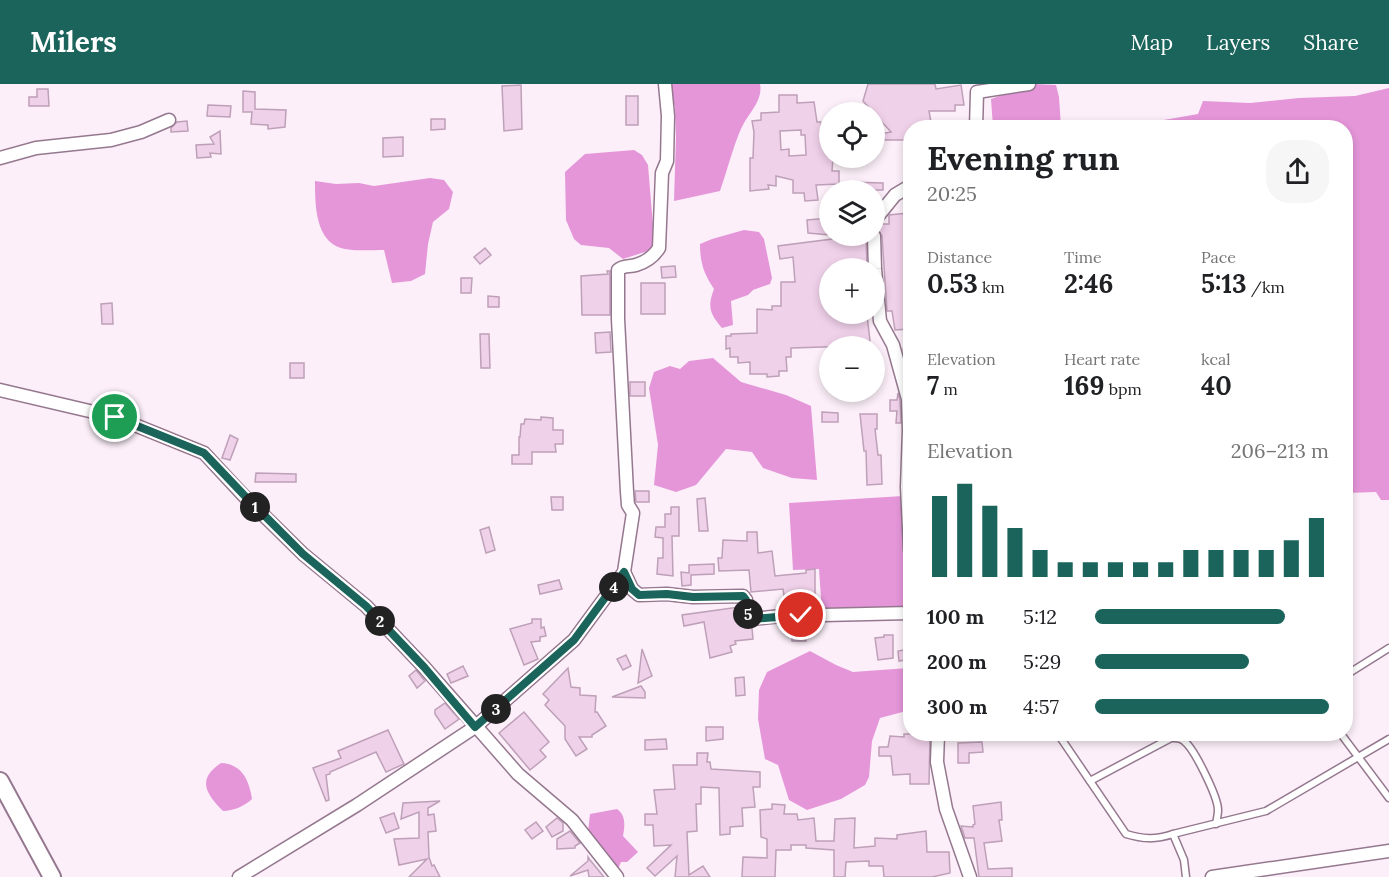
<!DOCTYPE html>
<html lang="en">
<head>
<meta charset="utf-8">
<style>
	body { margin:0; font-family:Lora,serif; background:#f6f6f6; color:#202124; height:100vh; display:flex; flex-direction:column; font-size:22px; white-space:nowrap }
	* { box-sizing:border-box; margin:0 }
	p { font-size:20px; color:#757577 }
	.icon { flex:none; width:33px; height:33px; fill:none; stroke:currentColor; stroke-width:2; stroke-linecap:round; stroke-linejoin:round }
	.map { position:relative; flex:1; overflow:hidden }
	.sheet { position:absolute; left:903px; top:36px; width:450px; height:621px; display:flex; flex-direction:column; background:#fff; border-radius:24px; box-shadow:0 3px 9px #0003 }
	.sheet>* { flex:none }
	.controls { position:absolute; left:819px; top:18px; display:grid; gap:12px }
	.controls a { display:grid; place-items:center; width:66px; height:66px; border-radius:50%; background:#fff; box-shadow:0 3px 9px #0003; font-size:30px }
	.pin { position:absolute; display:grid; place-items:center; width:51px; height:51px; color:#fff; margin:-26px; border:3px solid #fff; border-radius:50%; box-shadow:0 2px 6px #0007 }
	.km { position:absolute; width:30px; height:30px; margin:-15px; border-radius:50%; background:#222; color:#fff; font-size:16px; line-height:30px; text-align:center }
	.round { display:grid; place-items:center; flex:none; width:63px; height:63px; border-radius:24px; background:#f6f6f6 }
	.head { display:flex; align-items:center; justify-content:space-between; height:102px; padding:0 24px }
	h1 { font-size:33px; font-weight:800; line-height:45px }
	.figures { display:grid; grid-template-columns:repeat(3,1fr); gap:9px; height:102px; padding:6px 24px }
	.figures div { display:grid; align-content:center }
	.figures b { font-size:26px; font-weight:800 }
	.figures small { font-size:16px; font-weight:400 }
	.figures p { font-size:16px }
	.chart { height:168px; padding:12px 24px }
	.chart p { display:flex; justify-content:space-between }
	.chart svg { width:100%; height:108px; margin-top:6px; stroke:#1b645b; stroke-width:6 }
	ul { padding:0 24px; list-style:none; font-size:20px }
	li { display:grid; grid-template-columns:96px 72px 1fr; align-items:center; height:45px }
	li i { height:15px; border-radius:8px; background:#1b645b }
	header { display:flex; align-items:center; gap:36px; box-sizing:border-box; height:84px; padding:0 30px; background:#1b645b; color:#fff }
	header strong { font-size:28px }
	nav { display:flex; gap:33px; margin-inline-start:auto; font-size:21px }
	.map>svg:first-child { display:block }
	.water { fill:#e596d9 }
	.building { fill:#f0d1ea; stroke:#bea0b8; stroke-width:1.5; fill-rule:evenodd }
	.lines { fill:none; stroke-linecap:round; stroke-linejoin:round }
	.lane-casing { stroke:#95788f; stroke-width:9 }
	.street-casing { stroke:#95788f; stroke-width:15 }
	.secondary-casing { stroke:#95788f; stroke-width:20 }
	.lane { stroke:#fff; stroke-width:6 }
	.street { stroke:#fff; stroke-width:12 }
	.secondary { stroke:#fff; stroke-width:16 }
	.route-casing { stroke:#fff; stroke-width:12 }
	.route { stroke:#1b645b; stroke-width:8 }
</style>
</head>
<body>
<header>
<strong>Milers</strong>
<nav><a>Map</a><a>Layers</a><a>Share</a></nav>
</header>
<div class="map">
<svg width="1389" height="793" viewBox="0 0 1389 793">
	<rect width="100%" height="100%" fill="#fceff9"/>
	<g class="water">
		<path d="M668 0H760C763 15 751 27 744 39 735 55 727 88 720 107L674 117 676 53 675 23Z"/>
		<path d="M1034 0 1056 1 1059 13 1061 43H993L991 15Z"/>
		<path d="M1389 4V416H1381L1376 408 1346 409V44L1124 43 1198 30 1203 17 1250 19 1299 14 1355 12Z"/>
		<path d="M634 66 642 71 648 81 654 154 651 166 623 175 609 164 581 161 574 155 566 136 565 88 585 70Z"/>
		<path d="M430 94 444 96 453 108 449 125 433 138 428 160 425 190 411 197 392 199 384 166C371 166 347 168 336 162 315 151 315 118 315 97L336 100 359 99 374 102Z"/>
		<path d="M744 146 759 148 764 155 772 194 770 200 753 206 748 211 731 217 733 241 722 244C710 230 707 223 714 205 704 190 700 179 700 160L712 155Z"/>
		<path d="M713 274 741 298 786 311 811 322 817 396 792 394 763 384 752 368 726 365 696 401 676 408 654 401 658 361 649 304 654 288 670 282 680 285 689 277Z"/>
		<path d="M903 412 910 523 822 528 819 485 793 486 789 419Z"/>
		<path d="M810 567 836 581 853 588 908 584 910 586V626L880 634 872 657 869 693 865 701 841 715 807 726 789 716 778 681 765 675 758 635 759 606 767 588Z"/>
		<path d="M221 679C242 680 249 696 252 715 245 722 233 727 223 727 205 709 197 695 221 679Z"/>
		<path d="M617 725C626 731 625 742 623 752L638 768 627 778H621L618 785 588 748 590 730Z"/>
	</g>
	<g class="building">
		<path d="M868 0H935L936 5 961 1 964 21H955V27H929L932 44H910V56H874V51L891 48 863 17Z"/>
		<path d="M521 1 522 45 504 47 502 2Z"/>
		<path d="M37 5H48L49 22H29V13H37Z"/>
		<path d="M243 7 255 8V25L286 26 285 43 268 45V41L251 40 252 28H243Z"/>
		<path d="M779 11H797V19L814 18 817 38H821L824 63 827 62 828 72 833 74 832 87H839V100L816 101 818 116 805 117 804 109H793V96L776 92V102L768 101 769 105 750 107V74H753L754 48 752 37 761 36V29L779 28ZM801 46V51H805L806 71 789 72V65L781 66 780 47Z"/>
		<rect x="626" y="12" width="12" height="29"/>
		<path d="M208 21 231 22 230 33 207 32Z"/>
		<path d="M431 35H445V45L431 46Z"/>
		<path d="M187 37 188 47 171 48V44L177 38Z"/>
		<path d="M220 47 221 70 210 69 211 73 197 74 196 61 214 60 210 53Z"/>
		<path d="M403 53V72L383 73V54Z"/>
		<path d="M846 98 883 99V106H845Z"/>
		<path d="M908 129 910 132V142H906L907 162H910V213H907L908 232 910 231V245L895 246 892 227H887L882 152 877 145 882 140H889V131Z"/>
		<path d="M830 134V151L808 149 807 136Z"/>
		<path d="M832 152H866L867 184H830V230L867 231 870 257 854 258 855 262 791 264V273H786L787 287H779V292L767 293V290H750V278L738 279V273H730V264L726 265V252H731V250L757 249V225L772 226V222H781V198H795L793 173 780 175 778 162 832 155Z"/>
		<path d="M485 164 491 171 480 180 474 173Z"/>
		<path d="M675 182 676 193 662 194 661 183Z"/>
		<path d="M607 187H610V231H582L581 192 608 190Z"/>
		<path d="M461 194H472L471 209H461Z"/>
		<rect x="641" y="199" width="24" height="31"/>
		<path d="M488 212 499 213V223H488Z"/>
		<path d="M112 219 113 240H102L101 220Z"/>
		<path d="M610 248 611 268 596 269 595 249Z"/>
		<path d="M480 250H489L490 284H481Z"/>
		<path d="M910 263V293L903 265Z"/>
		<rect x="290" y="279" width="14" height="15"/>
		<rect x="630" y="298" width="15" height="14"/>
		<path d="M898 309 900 316 901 339H896L897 327H890V316H897Z"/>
		<path d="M822 328 838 329V338H822Z"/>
		<path d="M860 330H877V345H875L878 371H881L882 400 867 401 866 367H864Z"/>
		<path d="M541 333 553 334V346H563V360H555L556 368H532V380H512V371H519V353H520L521 340H524L525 335 541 336Z"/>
		<path d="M230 351 238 355 230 376 222 374Z"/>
		<path d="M256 389 296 390V398H255Z"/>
		<path d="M635 407H649V418H636Z"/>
		<path d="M551 413H563V426H552Z"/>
		<path d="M705 414 708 447H699L697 415Z"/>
		<path d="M671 423H679V452H672L673 492 657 490 658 474H663V454L655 453 656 443H665V430H671Z"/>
		<path d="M489 443 495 466 486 469 480 446Z"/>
		<path d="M747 448H757L758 469 772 467 775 492 806 489V486L815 485V518H800L799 511 784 512 783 505 751 508 749 486 719 487 718 474H722L723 456 747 457Z"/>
		<path d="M714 480V490L691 491V501L682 502 681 488 689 489V481Z"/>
		<path d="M559 496 562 505 540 510 538 501Z"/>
		<path d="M739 523 740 533 745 540V544H752L753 555 735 557 736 560 730 562 732 568 710 574 704 538 684 542 682 531Z"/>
		<path d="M532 535H541V544L544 543 546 552 540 553V557L531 558 538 575 524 581 510 545 532 539Z"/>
		<path d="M792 541H808V554H806V557H792Z"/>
		<path d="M884 551H893V574L878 576 875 554 884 553Z"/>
		<path d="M642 565 652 592 638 599Z"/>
		<path d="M910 565V575L899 577 898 567Z"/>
		<path d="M626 571 631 582 623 586 617 575Z"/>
		<path d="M463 582 468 592 451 599 447 590Z"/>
		<path d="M568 584 571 603 580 604V611L596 612 595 628H597L606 642 592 651V653H579L587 665 576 672 565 655V642L545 621 549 616 543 610Z"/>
		<path d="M416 586 425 597 417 604 409 592Z"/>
		<path d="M744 593 745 611 736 612 735 594Z"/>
		<path d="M641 602 645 608V614L612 613Z"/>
		<path d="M445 619 459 635 445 645 435 630V626Z"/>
		<path d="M524 628 549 658 540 666 546 673 530 686 499 649Z"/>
		<path d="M706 643H723V655L706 657Z"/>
		<path d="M388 646 404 680 386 688 376 668 330 688V690L326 691 329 716 326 717 313 684 341 674 338 667Z"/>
		<path d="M904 650H930L929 700H910V690L893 691 891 672H879V663H888L890 652 904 653Z"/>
		<path d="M666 655 667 665 645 666V656Z"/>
		<path d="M982 658 983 668 969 669V679H958V659Z"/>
		<path d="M697 669H708L707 678H710L711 685 760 688V703H753L755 723 742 724 743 742 730 743V750L720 751 719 704 701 703V720H696L697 747 687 748 689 791 703 782 710 793H675L677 772 655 792 647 784 671 761 654 762 653 741H645V730H657L654 706 675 705 673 681H697Z"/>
		<path d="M440 717 428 724V731L434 730 436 747 428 748 429 773 432 782 434 781 440 793H409L427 775 399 781 394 755 419 754V728L401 735 403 719Z"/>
		<path d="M1001 718 1002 736H999L1002 757 984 759 988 785 1012 784V793H979L974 754H965L961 742 973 743V741L975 740 973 722Z"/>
		<path d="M772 720 785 721 784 730H797L798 736 814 734 816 757H834L835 735 855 734 854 764 875 762V754L897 755V751L926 747 927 768H949L950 789 932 793H884L883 782H869V777L846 778 845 793H834V766L806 764V761H791V766H776L775 793H742L743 773 767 774V755L761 753 760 726 772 725Z"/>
		<path d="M394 729 399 744 386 749 380 734Z"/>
		<path d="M557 734 563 739V747L552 753 546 743Z"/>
		<path d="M536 738 543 747 532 755 525 746Z"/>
		<path d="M570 747 580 759 575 762V764L557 765V755Z"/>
		<path d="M588 773 590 776 604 793H589L588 786 570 792 588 777Z"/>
	</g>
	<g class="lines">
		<g class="lane-casing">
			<g id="lane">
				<path d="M1346 591 1389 564"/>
				<path d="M1058 650 1126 750C1143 755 1155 756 1173 750L1184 776 1186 793"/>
				<path d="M1341 650 1389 714"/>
				<path d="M1090 697 1171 654C1176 654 1180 653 1184 657 1194 664 1218 713 1218 726 1218 730 1217 735 1216 740"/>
				<path d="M1173 750 1266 727 1389 655"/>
			</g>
		</g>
		<g class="street-casing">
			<g id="street">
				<path d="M976 44 977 8 1029 0"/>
				<path d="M0 74 36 64 111 56 141 48 169 36"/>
				<path d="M874 137 895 111 910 102"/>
				<path d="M874 152 875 185 880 237 893 261 908 315 909 346 907 403 910 466"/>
				<path d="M0 306 115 333 204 369 244 412 303 470 366 522 424 583 518 690 572 736 617 793"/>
				<path d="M624 488 632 505 639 511 667 510 693 513 743 512 746 516 748 532 752 535 781 532 910 529"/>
				<path d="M938 650 937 678 946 725 970 793"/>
				<path d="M239 793 357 721 475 643 574 556 624 488 633 429 628 421 627 408 618 235V186C623 181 629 183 636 181 646 178 654 172 659 164L662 89 667 77 668 32 665 0"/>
				<path d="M1212 793 1389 767"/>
			</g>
		</g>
		<g class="secondary-casing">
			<path id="secondary" d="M0 697 52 793"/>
		</g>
		<use href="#lane" class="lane"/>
		<use href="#street" class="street"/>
		<use href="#secondary" class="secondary"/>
	</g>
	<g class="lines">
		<g class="route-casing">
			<path id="route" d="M115 333 204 369 244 411 303 470 366 522 424 583 475 643 574 556 624 488 632 505 639 511 667 510 693 513 743 512 746 516 748 532 752 535 801 531"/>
		</g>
		<use href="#route" class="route"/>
	</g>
</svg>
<div class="controls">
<a><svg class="icon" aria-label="locate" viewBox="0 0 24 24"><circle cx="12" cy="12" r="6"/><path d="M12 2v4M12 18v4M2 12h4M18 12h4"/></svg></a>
<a><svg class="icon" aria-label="layers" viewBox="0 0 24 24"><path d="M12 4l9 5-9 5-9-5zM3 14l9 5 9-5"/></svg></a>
<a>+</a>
<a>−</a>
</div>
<div class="pin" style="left:115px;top:333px;background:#1e9e55"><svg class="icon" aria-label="arrive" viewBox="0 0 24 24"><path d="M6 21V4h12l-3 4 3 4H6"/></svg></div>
<div class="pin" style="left:801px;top:531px;background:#d93025"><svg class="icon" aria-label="check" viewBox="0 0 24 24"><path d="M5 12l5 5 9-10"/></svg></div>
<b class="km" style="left:255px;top:423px">1</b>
<b class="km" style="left:380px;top:537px">2</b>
<b class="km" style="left:496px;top:625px">3</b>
<b class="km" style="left:614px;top:503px">4</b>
<b class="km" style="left:748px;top:530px">5</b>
<section class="sheet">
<div class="head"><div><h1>Evening run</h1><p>20:25</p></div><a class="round"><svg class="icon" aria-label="share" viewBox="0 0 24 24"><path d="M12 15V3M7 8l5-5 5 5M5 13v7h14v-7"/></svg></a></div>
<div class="figures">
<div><p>Distance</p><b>0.53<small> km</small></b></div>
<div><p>Time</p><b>2:46</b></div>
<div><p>Pace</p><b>5:13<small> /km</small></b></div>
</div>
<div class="figures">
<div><p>Elevation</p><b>7<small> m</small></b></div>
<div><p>Heart rate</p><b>169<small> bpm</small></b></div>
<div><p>kcal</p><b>40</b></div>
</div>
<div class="chart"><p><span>Elevation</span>206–213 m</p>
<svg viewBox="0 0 160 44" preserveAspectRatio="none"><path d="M5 44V11M15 44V6M25 44V15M35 44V24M45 44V33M55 44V38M65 44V38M75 44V38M85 44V38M95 44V38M105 44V33M115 44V33M125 44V33M135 44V33M145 44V29M155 44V20"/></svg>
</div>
<ul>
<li><b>100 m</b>5:12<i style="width:81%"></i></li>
<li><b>200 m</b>5:29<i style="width:66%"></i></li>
<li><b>300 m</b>4:57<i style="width:100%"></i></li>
</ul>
</section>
</div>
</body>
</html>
